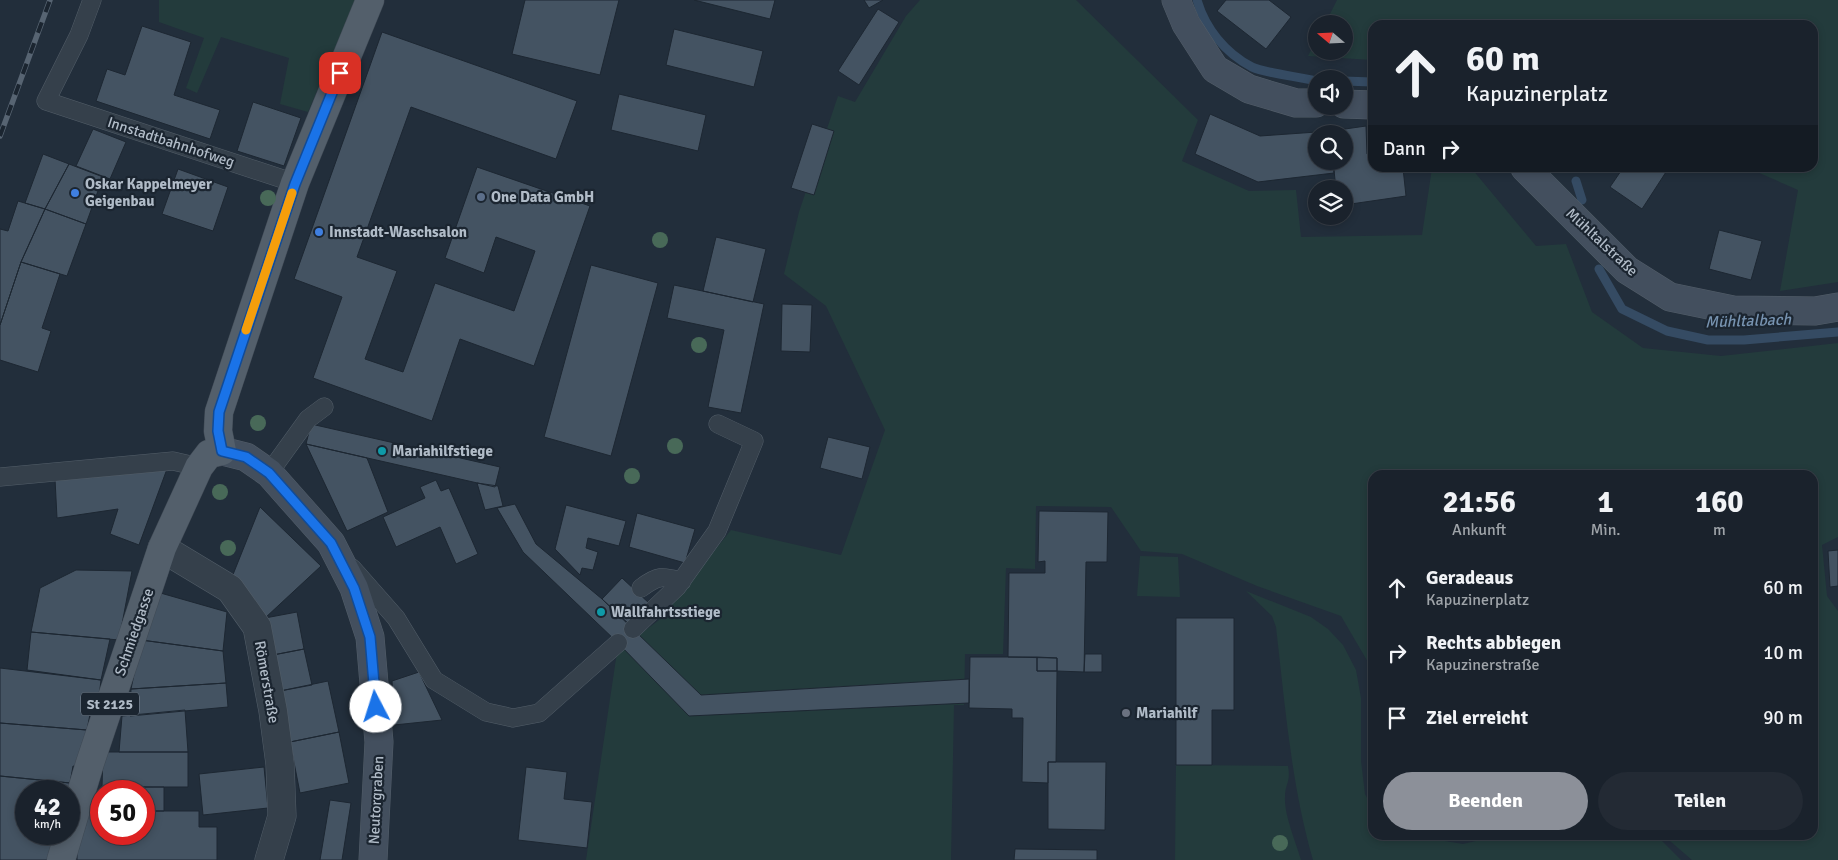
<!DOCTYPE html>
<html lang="de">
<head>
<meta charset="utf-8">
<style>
  :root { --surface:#1a222c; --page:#232a34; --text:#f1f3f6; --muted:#9fa4a9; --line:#383f48; --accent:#8c9099 }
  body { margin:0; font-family:Signika,sans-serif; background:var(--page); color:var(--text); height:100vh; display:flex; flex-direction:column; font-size:19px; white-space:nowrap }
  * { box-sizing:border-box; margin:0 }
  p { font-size:16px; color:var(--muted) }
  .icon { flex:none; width:28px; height:28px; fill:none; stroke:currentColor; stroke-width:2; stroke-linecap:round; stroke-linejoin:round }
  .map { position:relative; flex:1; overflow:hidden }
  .drawer { position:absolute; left:1368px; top:470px; width:450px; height:370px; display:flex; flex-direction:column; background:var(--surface); border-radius:15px; box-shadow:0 2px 8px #0003,0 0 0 1px var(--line) }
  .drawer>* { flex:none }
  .guide { position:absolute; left:1368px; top:20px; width:450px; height:152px; border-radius:15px; box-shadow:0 2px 8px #0003,0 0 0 1px var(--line); background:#1a222c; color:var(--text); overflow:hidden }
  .needle { width:32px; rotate:289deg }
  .fabs { position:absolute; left:1308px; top:15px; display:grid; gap:10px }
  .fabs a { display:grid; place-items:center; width:45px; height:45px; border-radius:50%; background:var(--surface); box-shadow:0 2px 8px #0003,0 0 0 1px var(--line); font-size:25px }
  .speed { position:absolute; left:15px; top:780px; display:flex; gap:10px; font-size:25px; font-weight:700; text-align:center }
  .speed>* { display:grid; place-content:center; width:65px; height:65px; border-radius:50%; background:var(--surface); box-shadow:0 2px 8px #0003,0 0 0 1px var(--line); line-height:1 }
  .speed small { font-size:12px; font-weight:400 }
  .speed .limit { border:8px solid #d22; background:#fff; color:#111 }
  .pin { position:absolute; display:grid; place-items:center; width:42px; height:42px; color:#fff; margin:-21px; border-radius:10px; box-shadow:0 2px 8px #0006 }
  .me { position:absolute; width:55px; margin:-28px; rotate:355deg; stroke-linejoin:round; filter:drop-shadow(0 0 4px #0008) }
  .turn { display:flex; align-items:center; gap:18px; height:105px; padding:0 15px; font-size:22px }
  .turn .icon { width:65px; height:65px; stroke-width:2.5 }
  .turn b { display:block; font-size:35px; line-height:42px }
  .then { display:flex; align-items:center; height:48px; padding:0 15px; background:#0003; gap:10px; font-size:19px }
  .eta { display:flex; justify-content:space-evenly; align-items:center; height:85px; text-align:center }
  .eta b { font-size:30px; font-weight:700; line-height:35px }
  .cta { display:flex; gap:10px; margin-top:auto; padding:10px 15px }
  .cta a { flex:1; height:58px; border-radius:30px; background:var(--accent); color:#fff; font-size:20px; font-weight:700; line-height:58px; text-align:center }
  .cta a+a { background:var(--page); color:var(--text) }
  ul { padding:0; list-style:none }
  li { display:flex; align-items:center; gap:15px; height:65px; padding:0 15px }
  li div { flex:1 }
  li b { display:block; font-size:19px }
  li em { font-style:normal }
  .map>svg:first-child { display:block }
</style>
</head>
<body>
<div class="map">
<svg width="1838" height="860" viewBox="0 0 1838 860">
  <rect width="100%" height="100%" fill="#222e3b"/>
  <!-- green -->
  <path fill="#233b3c" d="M159 0H356L308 112 280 104 289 58 221 37 197 93 186 88 204 38 159 22Z
    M920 0H1076L1198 120 1182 161 1249 191 1296 190 1301 237 1422 235 1432 168H1468L1472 169 1536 246 1566 244 1592 312 1643 348 1721 356 1838 343V537L1822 545 1827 596 1838 611V860H1692L1663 835H1812V475H1372V669L1341 616 1257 586 1182 554 1141 551 1111 507 1036 506 1035 569 1006 568 1003 654H965L964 705H954L951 860H586L617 652 659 620 731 530 841 555 885 430 826 306 784 274 799 212 838 96 855 102 906 16Z
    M1337 0H1838V282L1780 291 1798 190 1748 168H1812V25H1571L1566 20 1562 25H1372V60L1308 56 1316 40V51H1344V24H1325Z
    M1140 556 1178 557 1180 597 1137 596Z
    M1246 591 1311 617 1328 629 1343 645 1356 670 1361 698V761L1365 794 1372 807V835H1428L1439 840 1463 844 1501 835H1656L1681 860H1313C1291 784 1285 705 1276 627L1272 616Z
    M1176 765 1288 766C1291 783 1285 783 1285 797 1284 815 1296 842 1301 860H1175Z"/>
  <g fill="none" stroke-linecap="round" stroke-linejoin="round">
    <!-- stream -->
    <path stroke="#354b63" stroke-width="9" d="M1197 0C1205 28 1225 53 1252 67 1264 73 1301 77 1316 81
      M1344 81 1372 82
      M1576 181 1582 200
      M1599 269 1622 309 1667 331 1708 340H1744L1838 332"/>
  </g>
  <!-- building -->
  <path fill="#445362" stroke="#1d2732" d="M525 0H619L600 75 512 54Z
    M694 0H775L770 19Z
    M864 0H883L869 8Z
    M1226 0H1269L1291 17 1266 49 1217 11Z
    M878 9 899 22 859 85 838 71Z
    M142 26 191 42 174 95 220 110 210 139 96 101 107 69 125 75Z
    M674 29 763 51 754 87 666 65Z
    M382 32 577 101 556 159 411 107 357 257 397 271 365 359 403 372 435 283 514 311 535 251 496 237 484 273 445 258 477 167 590 206 534 366 460 339 432 421 313 378 342 297 294 279Z
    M619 94 706 115 698 151 611 130Z
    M253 102 301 118 284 166 237 151Z
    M1210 114 1260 136 1331 131V134H1316V161H1333L1334 173 1258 182 1195 154Z
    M812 124 834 131 814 195 791 188Z
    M1366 126 1367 154 1372 153V168H1403L1406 196 1344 205V189H1336L1333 161H1344V134H1331V131Z
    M93 129 126 142 110 179 76 166Z
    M43 154 69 164 45 209 25 203Z
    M69 164 103 177 86 224 45 209Z
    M1623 168H1659L1666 172 1642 209 1610 187Z
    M178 169 228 187 213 231 162 214Z
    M18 201 45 209 21 262 0 325V229L8 231Z
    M45 209 86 224 67 276 21 262Z
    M1719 230 1762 241 1751 280 1709 269Z
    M716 237 766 249 753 302 703 291Z
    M21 262 60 274 42 328 51 331 38 372 0 360V325Z
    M591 265 658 283 611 456 544 437Z
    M674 285 764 304 741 413 708 407 724 330 667 318Z
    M782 304 812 305 810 352 781 351Z
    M311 424 500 467 495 487 306 444Z
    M828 437 870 447 862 479 820 468Z
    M306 444 367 458 388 512 347 531Z
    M167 469 139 545 110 534 118 509 57 518 55 479Z
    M436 480 441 491 449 488 478 554 456 564 440 527 396 547 383 517 425 498 420 487Z
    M477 483 498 486 503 506 485 510Z
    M515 504 536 544 602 599 701 695 969 679V703L689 716 618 643 523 552 497 508Z
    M566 505 626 521 619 546 588 538 586 548 598 552 593 570 582 568 580 575 555 549Z
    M260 507 321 566 265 618 232 577Z
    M1039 511 1108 512 1107 562H1086L1084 672 1057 671V658L1008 657 1009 573H1045V561L1038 562Z
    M637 513 695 529 685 563 629 547Z
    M1838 550V586L1830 587 1828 551Z
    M76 570 132 571 119 640 31 632 40 588Z
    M622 578 650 604 630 625 602 599Z
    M157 592 227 612 223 651 141 640Z
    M297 612 304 649 273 655 265 618Z
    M1176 618H1234V710H1212V765H1176Z
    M31 632 110 639 101 680 27 670Z
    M141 640 223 651 226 683 131 689Z
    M304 649 312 685 280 691 273 655Z
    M1085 654H1102V672H1084Z
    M970 657H1037V671H1057L1056 762H1048V783L1022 782 1023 718H1012V709L969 708Z
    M1037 657 1057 658V671H1037Z
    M0 668 101 680 97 714H90L87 730 0 723Z
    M419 672 442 720 394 725 392 681Z
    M328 681 339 732 290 742 280 691Z
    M226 683 228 707 130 716 131 689Z
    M185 710 188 752H119L122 716Z
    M0 723 87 730 80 767 73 766 70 783 0 776Z
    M339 732 349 783 300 793 290 742Z
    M103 752H188V787H102Z
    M1048 762H1106L1105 830 1048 829Z
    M264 767 268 808 203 815 199 774Z
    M526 767 567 772 564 799 592 802 587 848 518 840Z
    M0 776 70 783 68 791H26V834H57L51 860H0Z
    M102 787H164V811H144V791H102Z
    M330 800 351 803 342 860H320Z
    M77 811H101V834H144V811H199V827H217V860H77Z
    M1015 849 1097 850V860H1014Z"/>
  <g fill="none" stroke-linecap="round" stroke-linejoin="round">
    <!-- lane casing -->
    <g stroke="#535e69" stroke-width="19">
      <path id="lane" d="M92 0 79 35 46 101 295 183
        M269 473 308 419 324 407
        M0 477 173 461 199 467
        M352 568 396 618 434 680 486 712 513 718 539 713 618 643
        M641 588C658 575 662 576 682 581
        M633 629 677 587 717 531 754 441 718 424"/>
    </g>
    <!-- street casing -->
    <g stroke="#535e69" stroke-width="29">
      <path id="street" d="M162 548 230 589 257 627 273 711 280 764 282 816 269 860"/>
    </g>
    <!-- secondary casing -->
    <g stroke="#535e69" stroke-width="29">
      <path id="secondary" d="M1176 0 1186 24 1215 69 1249 89 1296 103H1316
        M1344 104 1372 105
        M1525 168 1627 270 1670 297 1733 310 1815 311 1838 307
        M222 451 246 457 269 473 331 543 354 588 370 637 379 742 373 860"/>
    </g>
    <!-- primary casing -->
    <g stroke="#3f4954" stroke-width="29">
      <path id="primary" d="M61 860 90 763 162 548 199 467 209 454 222 451 218 431 219 412 295 183 370 0"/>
    </g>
    <!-- lane -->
    <use href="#lane" stroke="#35404b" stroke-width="18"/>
    <!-- street -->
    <use href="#street" stroke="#35404b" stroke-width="28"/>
    <!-- secondary -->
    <use href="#secondary" stroke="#434f5e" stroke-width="28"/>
    <!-- primary -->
    <use href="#primary" stroke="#535f6b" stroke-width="28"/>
    <!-- rail casing -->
    <g stroke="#576472" stroke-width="5.5">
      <path id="rail" d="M0 136 50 0"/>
    </g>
    <!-- rail -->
    <use href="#rail" stroke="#1b2530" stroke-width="4" stroke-dasharray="11" stroke-linecap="butt"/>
  </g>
  <!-- trees -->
  <g fill="#486958">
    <circle cx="268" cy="198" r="8"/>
    <circle cx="660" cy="240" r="8"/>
    <circle cx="699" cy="345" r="8"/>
    <circle cx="258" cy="423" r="8"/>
    <circle cx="675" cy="446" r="8"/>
    <circle cx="632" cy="476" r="8"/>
    <circle cx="220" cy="492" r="8"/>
    <circle cx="228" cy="548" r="8"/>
    <circle cx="1280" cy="843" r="8"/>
  </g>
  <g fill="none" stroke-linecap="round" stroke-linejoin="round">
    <!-- route casing -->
    <g stroke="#114b97" stroke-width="12">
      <path id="route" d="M340 73 295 184 219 412 218 431 222 451 246 457 269 473 331 543 354 588 370 637 376 707"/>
    </g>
    <!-- route -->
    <use href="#route" stroke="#1a73e8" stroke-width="9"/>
    <!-- slow -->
    <path stroke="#f59e0b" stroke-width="9" d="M246 330 292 193"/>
  </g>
  <!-- markers -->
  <g fill="#3f7fe0" stroke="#1b2530" stroke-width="2">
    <circle cx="75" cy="193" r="5"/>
    <circle cx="319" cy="232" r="5"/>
  </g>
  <circle fill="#5c6f8a" stroke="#1b2530" stroke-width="2" cx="481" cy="197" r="5"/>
  <g fill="#0f9aa8" stroke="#1b2530" stroke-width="2">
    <circle cx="382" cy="451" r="5"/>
    <circle cx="601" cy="612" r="5"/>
  </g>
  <circle fill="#6b7280" stroke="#1b2530" stroke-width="2" cx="1126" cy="713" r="5"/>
  <g text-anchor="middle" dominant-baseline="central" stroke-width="4.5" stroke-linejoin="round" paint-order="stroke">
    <!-- shield labels -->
    <rect fill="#1b2530" stroke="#838e9a" stroke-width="1" x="81" y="692.5" width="58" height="23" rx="4"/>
    <g font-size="14" font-weight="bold" fill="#b0bbc7">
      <text x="110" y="704">St 2125</text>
    </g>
    <!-- street labels -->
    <g font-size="15" fill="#b0bbc7" stroke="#1b2530">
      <text transform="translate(171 142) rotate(18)">Innstadtbahnhofweg</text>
      <text transform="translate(1602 242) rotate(43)">Mühltalstraße</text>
      <text transform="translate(134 632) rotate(-71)">Schmiedgasse</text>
      <text transform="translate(267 682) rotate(80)">Römerstraße</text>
      <text transform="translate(376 800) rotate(-87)">Neutorgraben</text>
    </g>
    <!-- poi labels -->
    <g font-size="15" font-weight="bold" fill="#b0bbc7" stroke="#1b2530" text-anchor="start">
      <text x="85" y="184">Oskar Kappelmeyer<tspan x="85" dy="17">Geigenbau</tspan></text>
      <text x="491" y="197">One Data GmbH</text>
      <text x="329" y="232">Innstadt-Waschsalon</text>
      <text x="392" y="451">Mariahilfstiege</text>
      <text x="611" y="612">Wallfahrtsstiege</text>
      <text x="1136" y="713">Mariahilf</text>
    </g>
    <!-- water labels -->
    <g font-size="16" font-style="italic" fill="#7793b0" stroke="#1b2530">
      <text transform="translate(1748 321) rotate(-2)">Mühltalbach</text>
    </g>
  </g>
</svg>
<div class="fabs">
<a><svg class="needle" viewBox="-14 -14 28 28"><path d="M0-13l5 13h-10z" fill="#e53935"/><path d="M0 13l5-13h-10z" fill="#9fa4a9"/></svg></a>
<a><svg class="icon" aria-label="sound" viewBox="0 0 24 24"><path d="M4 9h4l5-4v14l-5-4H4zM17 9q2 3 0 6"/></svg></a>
<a><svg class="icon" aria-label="search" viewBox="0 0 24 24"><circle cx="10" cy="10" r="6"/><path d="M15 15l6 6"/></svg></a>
<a><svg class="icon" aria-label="layers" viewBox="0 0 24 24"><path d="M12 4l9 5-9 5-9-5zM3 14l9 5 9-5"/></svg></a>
</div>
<div class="speed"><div>42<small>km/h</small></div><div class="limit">50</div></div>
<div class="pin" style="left:340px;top:73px;background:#d93025"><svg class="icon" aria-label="arrive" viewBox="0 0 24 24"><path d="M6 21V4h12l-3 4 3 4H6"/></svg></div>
<svg class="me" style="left:376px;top:707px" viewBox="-20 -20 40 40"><circle r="19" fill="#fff"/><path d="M0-13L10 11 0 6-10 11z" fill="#1a73e8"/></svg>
<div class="guide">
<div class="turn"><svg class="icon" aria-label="ahead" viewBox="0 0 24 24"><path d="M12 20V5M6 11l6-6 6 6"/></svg><div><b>60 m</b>Kapuzinerplatz</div></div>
<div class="then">Dann<svg class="icon" aria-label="right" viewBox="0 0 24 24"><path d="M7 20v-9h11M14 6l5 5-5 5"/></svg></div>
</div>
<section class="drawer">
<div class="eta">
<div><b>21:56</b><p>Ankunft</p></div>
<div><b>1</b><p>Min.</p></div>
<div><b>160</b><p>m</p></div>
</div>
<ul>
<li><svg class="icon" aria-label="ahead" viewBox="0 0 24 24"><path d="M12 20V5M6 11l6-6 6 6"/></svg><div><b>Geradeaus</b><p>Kapuzinerplatz</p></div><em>60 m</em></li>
<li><svg class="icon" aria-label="right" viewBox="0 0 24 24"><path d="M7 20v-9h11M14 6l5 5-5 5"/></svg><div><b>Rechts abbiegen</b><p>Kapuzinerstraße</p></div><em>10 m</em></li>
<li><svg class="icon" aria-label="arrive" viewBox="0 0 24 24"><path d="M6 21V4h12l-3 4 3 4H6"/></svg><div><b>Ziel erreicht</b></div><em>90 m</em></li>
</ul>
<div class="cta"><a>Beenden</a><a>Teilen</a></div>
</section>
</div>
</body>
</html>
